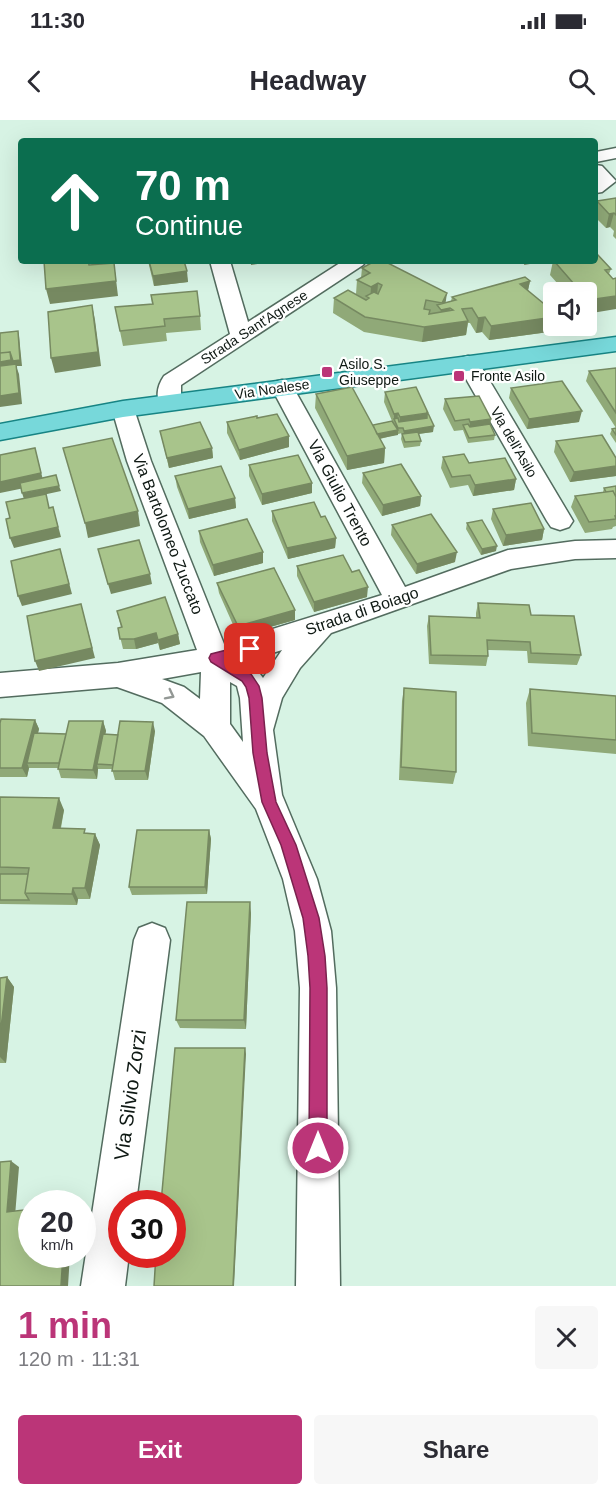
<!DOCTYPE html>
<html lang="en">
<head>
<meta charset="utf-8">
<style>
  :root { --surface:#fff; --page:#f7f7f7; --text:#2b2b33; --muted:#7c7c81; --accent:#bb3578 }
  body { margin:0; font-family:Helvetica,sans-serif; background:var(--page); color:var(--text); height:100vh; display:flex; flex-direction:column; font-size:22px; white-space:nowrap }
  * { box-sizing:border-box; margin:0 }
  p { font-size:20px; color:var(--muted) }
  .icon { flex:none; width:33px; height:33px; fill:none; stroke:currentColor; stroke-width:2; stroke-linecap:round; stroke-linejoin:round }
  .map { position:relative; height:1166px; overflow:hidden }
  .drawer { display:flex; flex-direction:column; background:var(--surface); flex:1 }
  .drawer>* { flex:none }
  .banner { position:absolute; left:18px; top:18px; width:580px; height:126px; border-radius:6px; box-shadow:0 6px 24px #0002; background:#0b6e4f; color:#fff; overflow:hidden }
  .tools { position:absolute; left:543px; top:162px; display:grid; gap:12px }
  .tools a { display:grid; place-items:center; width:54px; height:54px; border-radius:6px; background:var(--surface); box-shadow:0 6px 24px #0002; font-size:30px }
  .speed { position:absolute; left:18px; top:1070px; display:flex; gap:12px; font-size:30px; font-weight:700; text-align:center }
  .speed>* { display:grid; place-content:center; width:78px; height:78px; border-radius:50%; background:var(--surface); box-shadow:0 6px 24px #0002; line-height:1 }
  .speed small { font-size:15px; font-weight:400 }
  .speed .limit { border:9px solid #d22; background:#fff; color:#111 }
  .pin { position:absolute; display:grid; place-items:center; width:51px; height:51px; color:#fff; margin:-26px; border-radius:12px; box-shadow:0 3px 9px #0006 }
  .me { position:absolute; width:66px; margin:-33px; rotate:0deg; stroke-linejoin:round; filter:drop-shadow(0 0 4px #0008) }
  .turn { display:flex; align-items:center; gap:21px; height:126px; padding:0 18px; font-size:27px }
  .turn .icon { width:78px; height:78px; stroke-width:2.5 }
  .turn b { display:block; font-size:42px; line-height:51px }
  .round { display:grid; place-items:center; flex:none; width:63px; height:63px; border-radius:6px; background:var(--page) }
  .summary { display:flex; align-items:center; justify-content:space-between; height:102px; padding:0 18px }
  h1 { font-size:36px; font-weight:800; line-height:45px; color:var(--accent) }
  .primary-button { display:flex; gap:12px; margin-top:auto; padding:12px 18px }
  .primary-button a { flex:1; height:69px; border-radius:6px; background:var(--accent); color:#fff; font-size:24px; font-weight:800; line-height:69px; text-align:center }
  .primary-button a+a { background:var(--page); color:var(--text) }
  .status { display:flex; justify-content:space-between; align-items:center; height:42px; padding:0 30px; background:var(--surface); direction:ltr }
  .status svg { height:16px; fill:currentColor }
  header { display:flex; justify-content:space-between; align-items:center; height:78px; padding:0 18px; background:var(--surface); font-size:27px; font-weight:800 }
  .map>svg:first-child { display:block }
</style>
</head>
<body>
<div class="status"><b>11:30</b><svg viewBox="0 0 49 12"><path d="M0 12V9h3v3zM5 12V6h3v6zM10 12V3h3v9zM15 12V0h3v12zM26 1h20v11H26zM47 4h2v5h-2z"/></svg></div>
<header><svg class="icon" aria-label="back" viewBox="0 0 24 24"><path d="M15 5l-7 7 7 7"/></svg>Headway<svg class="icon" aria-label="search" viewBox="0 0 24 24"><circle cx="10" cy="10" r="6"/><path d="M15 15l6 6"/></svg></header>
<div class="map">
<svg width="616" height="1166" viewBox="0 0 616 1166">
  <rect width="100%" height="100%" fill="#d7f3e4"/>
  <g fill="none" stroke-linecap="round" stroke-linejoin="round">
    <!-- minor casing -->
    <g stroke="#536c5f" stroke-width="3">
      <path id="minor" d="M616 28V38L596 42V32Z
        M596 45 602 46 616 61 602 72 596 73Z
        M210 141H230L248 202 343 141H366L363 145 181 265V283L178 288 170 290 162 288C155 278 157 266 164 256L230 214Z
        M468 236 476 238 479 243 573 401 569 407 560 410 551 407 547 401 457 243 460 238Z
        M282 260 290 262 293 267 405 467 508 430 575 421 616 420V438L575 439 511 449 331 513 300 548 282 578 273 610 282 675 317 759 331 811 336 868 340 1166H296L300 868 295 811 283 759 256 689 204 616 162 583 117 567 0 577V553L118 543 197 530 127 341 112 289 115 284 123 282 131 284 134 289 151 341 224 524 382 475 271 267 274 262ZM282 530 263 558 257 550 244 542ZM201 552 200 579 184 567 162 559ZM230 562 237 566 240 578 243 622 230 604Z
        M152 803 165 808 170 820 136 1083H122V1134H129L125 1166H81L134 820 139 808Z"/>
    </g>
    <!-- primary casing -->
    <g stroke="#178484" stroke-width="3">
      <path id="primary" d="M616 217V231L123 297 0 320V304L123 281Z"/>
    </g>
    <!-- minor -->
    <use href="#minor" fill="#fff" fill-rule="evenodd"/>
    <!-- primary -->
    <use href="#primary" fill="#77d8da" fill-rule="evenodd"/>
  </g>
  <!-- wall -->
  <path fill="#90a978" d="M616 78V119L613 116 614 111 610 107 606 108 596 98V85L597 81Z
    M148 141H184L188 162 154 166Z
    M553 141 611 149 609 154 613 159 586 194V172H565L550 155Z
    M362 148 445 183 451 181 452 177 530 161 528 170 556 211 489 220 482 212 476 213 470 203H468L466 215 422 222 364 212 333 193 334 178 366 180 356 174 357 160 361 158Z
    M151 175 200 196 201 210 166 213 167 221 123 226 115 187 152 184Z
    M616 248V323L610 314 612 309 616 308 586 261 589 251Z
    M511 268 579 302 527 309 509 278Z
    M385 272 433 312 418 314 421 321 420 326 404 328 401 319 402 313 380 319 385 328 384 343 347 350 315 288 316 274 373 305 392 301 384 282Z
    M445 279 491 299 490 304 495 315 494 320 468 323 463 310 454 311 443 289Z
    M257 298 289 316V327L240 340 227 313V302Z
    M160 311 212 328 213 338 169 348Z
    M556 321 616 338V356L570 362 554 332Z
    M443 337 469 343 516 359 514 370 473 376 468 365 450 368 441 348Z
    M249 345 312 363V373L262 385 249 356Z
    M363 353 421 376 420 386 382 396 362 363Z
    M175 356 235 378 236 388 189 399 177 367Z
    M616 366V406L613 407 612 409 585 413 571 387 575 376 603 372 604 368Z
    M493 389 544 409 542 420 503 426 491 399Z
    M272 391 321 397 336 418 335 428 288 439 272 401Z
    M467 403 496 431 481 435 466 409Z
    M392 405 455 442 416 454 391 415Z
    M199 411 263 432V443L214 456 200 422Z
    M297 446 352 452 367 477 314 492 297 456Z
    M217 463 295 500 238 516 219 473Z
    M478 483 531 495 581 535 577 545 528 543 527 531 488 530V536L486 546 429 544 427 506 429 496 476 498V493Z
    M117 491 178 514 180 524 160 530 158 523 136 529H123L118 508 121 507Z
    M404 568 456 652 453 664 399 660 402 581Z
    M530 569 616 576V634L528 626 526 583Z
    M35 600 39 609 38 613 66 614 103 601 106 611 105 614 118 615 155 611 148 660H115L112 649H98L97 659 61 658 58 648H29L27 657H0V603Z
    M0 677 64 690 61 708 86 713 95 714 100 725 90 779H78L77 785 0 784Z
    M209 710 211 719 207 774 132 775 129 767Z
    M251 793 246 909 180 908 176 900Z
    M7 857 14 867 6 943H0V858Z"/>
  <!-- shaded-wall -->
  <path fill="#768961" d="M614 93 610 107 606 108 609 94Z
    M251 141H279L251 145Z
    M525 141H548L524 145Z
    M114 143 118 176 50 184 46 169Z
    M187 151 188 162 154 166 153 156Z
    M530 161 527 175 520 164Z
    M378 163 377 178 370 182 371 167Z
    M447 173 445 187 450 188 448 203 439 204 442 183Z
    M616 176V189L586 194V185L588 180Z
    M92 185 95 200 101 246 55 253 51 238Z
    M430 190 428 205 468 201 466 215 422 222 424 207Z
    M485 197 482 212 476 213 478 198Z
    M554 197V206H557L556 211 489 220 491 206Z
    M18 211 19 216 22 246H16L19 254 22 284 0 287V242L10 232Z
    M582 291 579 302 527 309 529 299Z
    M398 293 397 303 394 299V294Z
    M428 293 426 303 399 307 400 297Z
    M491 299 489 309 469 312 470 302Z
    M434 306 433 312 403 316 404 311Z
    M398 310V315L372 320V315Z
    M289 316V327L240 340 239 330Z
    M35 328 44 364 0 373V362Z
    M212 328 213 338 169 348 167 338Z
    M385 328 384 343 347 350V336Z
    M616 346V356L570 362 574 352Z
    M516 359 514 370 473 376 475 365Z
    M312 363V373L262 385V374Z
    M59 366 61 371 24 379 22 373Z
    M421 376 420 386 382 396 383 385Z
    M235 378 236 388 189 399 188 389Z
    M53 387 61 417 14 428 10 418Z
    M138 391 140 406 88 418 85 403Z
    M544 409 542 420 503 426 506 415Z
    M336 418 335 428 288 439 287 428Z
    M497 426 496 431 481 435 482 429Z
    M60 429 72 474 22 486 18 476Z
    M263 432V443L214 456 213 445Z
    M457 432 455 442 416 454 417 444Z
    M150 454 152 464 111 474 108 464Z
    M368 467 367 477 314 492V482Z
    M81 484 95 538 39 551 35 541Z
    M295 490V500L238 516V506Z
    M156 513 158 523 136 529 134 519Z
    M178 514 180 524 160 530 158 520Z
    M35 600 39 609 30 643H27L29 648 27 657 22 648Z
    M103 601 106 611 99 644H97L98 649 97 659 93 650Z
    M153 602 155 611 148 660 145 651Z
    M59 678 64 690 58 720 53 708Z
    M209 710 211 719 207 774 205 767Z
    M95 714 100 725 90 779 85 768Z
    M73 768 78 779 77 785 72 774Z
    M250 782 251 793 246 909 244 900Z
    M7 857 14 867 6 943 0 937V916Z
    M245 928 246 934 234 1166H233Z
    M11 1041 19 1047 15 1096 7 1092Z
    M63 1134H70L68 1166H61Z"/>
  <!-- building -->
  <path fill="#a8c48b" stroke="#768961" stroke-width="1.5" d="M616 78V95L614 93 609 94 597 81Z
    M596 134H597L611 149 605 150 613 159 616 158V176L588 180 586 179V172H581L554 141H596Z
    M44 141H88L89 145 114 143 116 161 46 169Z
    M149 141H184L187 151 153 156Z
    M375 141H384L447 173 442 183 426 180 424 189 430 190 429 194 453 190 450 188 441 190 437 185 456 180 452 177 525 157 530 161 520 164 554 192V197L491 206 485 197 478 198 472 188 462 189 468 201 424 207 365 197 334 178 348 170 366 180 369 178 366 176 374 172 378 174 382 165 378 163 371 167 357 160 370 153 362 148Z
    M197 171 200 196 164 199 165 206 120 211 115 187 153 184 151 175Z
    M92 185 98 232 51 238 48 192Z
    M18 211 20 240 13 241 10 232 0 233V213Z
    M10 232 11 240 0 242V233Z
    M16 244 19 273 0 276V246Z
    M616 248V293L589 251Z
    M562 261 582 291 529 299 511 268Z
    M352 267 385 328 347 336 316 274Z
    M416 267 428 293 400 297 398 293 394 294 385 272Z
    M479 276 491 299 470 302 469 299 455 301 445 279Z
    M427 291 434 306 404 311 403 308H398L394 299 398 298 399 302 427 298Z
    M277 294 289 316 239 330 227 302 257 296V298Z
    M392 301 398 310 377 314 373 305Z
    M200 302 212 328 167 338 160 311Z
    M468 304 470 307 490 304 495 315 469 318 463 305Z
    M616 308V315L612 309Z
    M418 312 421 321 405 322 402 314Z
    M602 315 616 338V346L574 352 556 321Z
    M112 318 138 391 85 403 63 328Z
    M35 328 41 353 0 362V335Z
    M464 334 469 343 505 338 516 359 475 365 470 355 452 357 443 337Z
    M298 335 312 363 262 374 249 345Z
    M401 344 421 376 383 385 363 353Z
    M221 346 235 378 188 389 175 356Z
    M56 355 59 366 22 373 20 363Z
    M616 366V377L613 371 606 372 604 368Z
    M613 371 616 377V396H615L616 399 589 402 575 376Z
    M46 374 49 388 53 387 58 407 10 418 6 399 10 398 6 382Z
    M314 382 321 397 325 396 336 418 287 428 272 391Z
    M531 383 544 409 506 415 493 389Z
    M431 394 457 432 417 444 392 405Z
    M247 399 263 432 213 445 199 411Z
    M482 400 497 426 482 429 467 403Z
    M139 420 150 454 108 464 98 429Z
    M60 429 69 464 18 476 11 441Z
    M343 435 352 452 359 450 368 467 314 482 297 446Z
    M274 448 295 490 238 506 217 463Z
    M165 477 178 514 158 520 156 513 134 519H120L118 508 122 507 117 491Z
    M478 483 529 485 531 495 574 496 581 535 531 533 530 522 487 520 488 536 431 535 429 496 480 498Z
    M81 484 92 528 35 541 27 496Z
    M404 568 456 572V652L401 647Z
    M530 569 616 576V620L532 613Z
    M1 599 35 600 22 648H0V603Z
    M69 601H103L93 650 58 649Z
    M120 601 153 602 145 651H112Z
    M34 613 66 614 59 643H27Z
    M103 614 118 615 113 645 97 644Z
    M0 677 59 678 53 708 85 709 84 713 95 714 85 768H73L72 774 25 773 29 748 0 747Z
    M137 710H209L205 767H129Z
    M0 754H28L25 773 29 780H0Z
    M187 782H250L244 900H176Z
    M7 857 0 916V858Z
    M175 928H245L233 1166H154L156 1134H172V1083H161Z
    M11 1041 7 1092 32 1089V1134H63L61 1166H0V1042Z"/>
  <!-- one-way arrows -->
  <defs><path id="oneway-chevron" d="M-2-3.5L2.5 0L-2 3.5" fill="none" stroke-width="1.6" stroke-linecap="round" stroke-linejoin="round" transform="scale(1.5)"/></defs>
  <use stroke="#939895" href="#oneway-chevron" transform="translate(170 575) rotate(27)"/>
  <!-- route -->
  <path fill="#bb3578" stroke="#7a224e" stroke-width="1.5" d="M250 524 255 525 257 529 255 532 228 540 251 554 259 566 262 578 267 633 276 682 296 725 319 798 325 836 327 868V1028L325 1035 318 1038 311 1035 309 1028 310 868 308 836 303 798 281 725 262 682 253 633 249 578 246 567 242 561 211 542 209 538 211 534Z"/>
  <!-- markers -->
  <g fill="#bb3578" stroke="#fff" stroke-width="2">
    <rect x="321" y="246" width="12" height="12" rx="3"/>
    <rect x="453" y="250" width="12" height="12" rx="3"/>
  </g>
  <g text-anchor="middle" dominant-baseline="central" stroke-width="4.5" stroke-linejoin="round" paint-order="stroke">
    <!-- far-street labels -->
    <g font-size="14" fill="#0f1914" stroke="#fff">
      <text transform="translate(254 207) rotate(-33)">Strada Sant'Agnese</text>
      <text transform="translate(272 269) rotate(-8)">Via Noalese</text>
      <text transform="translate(514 322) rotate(60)">Via dell'Asilo</text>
    </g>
    <!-- far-poi labels -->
    <g font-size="14" fill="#0f1914" stroke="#fff" text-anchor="start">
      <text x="339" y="244">Asilo S.<tspan x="339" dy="16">Giuseppe</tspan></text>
      <text x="471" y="256">Fronte Asilo</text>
    </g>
    <!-- street labels -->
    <g font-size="16" fill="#0f1914" stroke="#fff">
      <text transform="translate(340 373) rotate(62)">Via Giulio Trento</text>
      <text transform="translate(168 414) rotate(69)">Via Bartolomeo Zuccato</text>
      <text transform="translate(362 491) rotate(-19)">Strada di Boiago</text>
    </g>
    <!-- near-street labels -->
    <g font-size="20" fill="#0f1914" stroke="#fff">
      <text transform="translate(130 975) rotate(-82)">Via Silvio Zorzi</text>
    </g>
  </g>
</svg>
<div class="tools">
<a><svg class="icon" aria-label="sound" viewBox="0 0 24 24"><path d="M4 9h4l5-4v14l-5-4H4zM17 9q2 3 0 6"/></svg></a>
</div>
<div class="speed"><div>20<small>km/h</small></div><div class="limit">30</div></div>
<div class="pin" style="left:250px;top:529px;background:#d93025"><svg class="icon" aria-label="arrive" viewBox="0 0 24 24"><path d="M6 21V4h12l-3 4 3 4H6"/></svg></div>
<svg class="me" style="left:318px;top:1028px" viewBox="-20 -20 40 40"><circle r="17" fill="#bb3578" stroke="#fff" stroke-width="3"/><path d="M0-11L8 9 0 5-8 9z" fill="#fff"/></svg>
<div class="banner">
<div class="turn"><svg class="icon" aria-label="ahead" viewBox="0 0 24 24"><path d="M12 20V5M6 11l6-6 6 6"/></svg><div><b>70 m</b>Continue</div></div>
</div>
</div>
<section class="drawer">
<div class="summary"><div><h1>1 min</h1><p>120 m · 11:31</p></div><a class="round"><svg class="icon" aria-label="close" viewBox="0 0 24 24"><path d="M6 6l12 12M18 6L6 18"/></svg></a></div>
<div class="primary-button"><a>Exit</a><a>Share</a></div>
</section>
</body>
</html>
